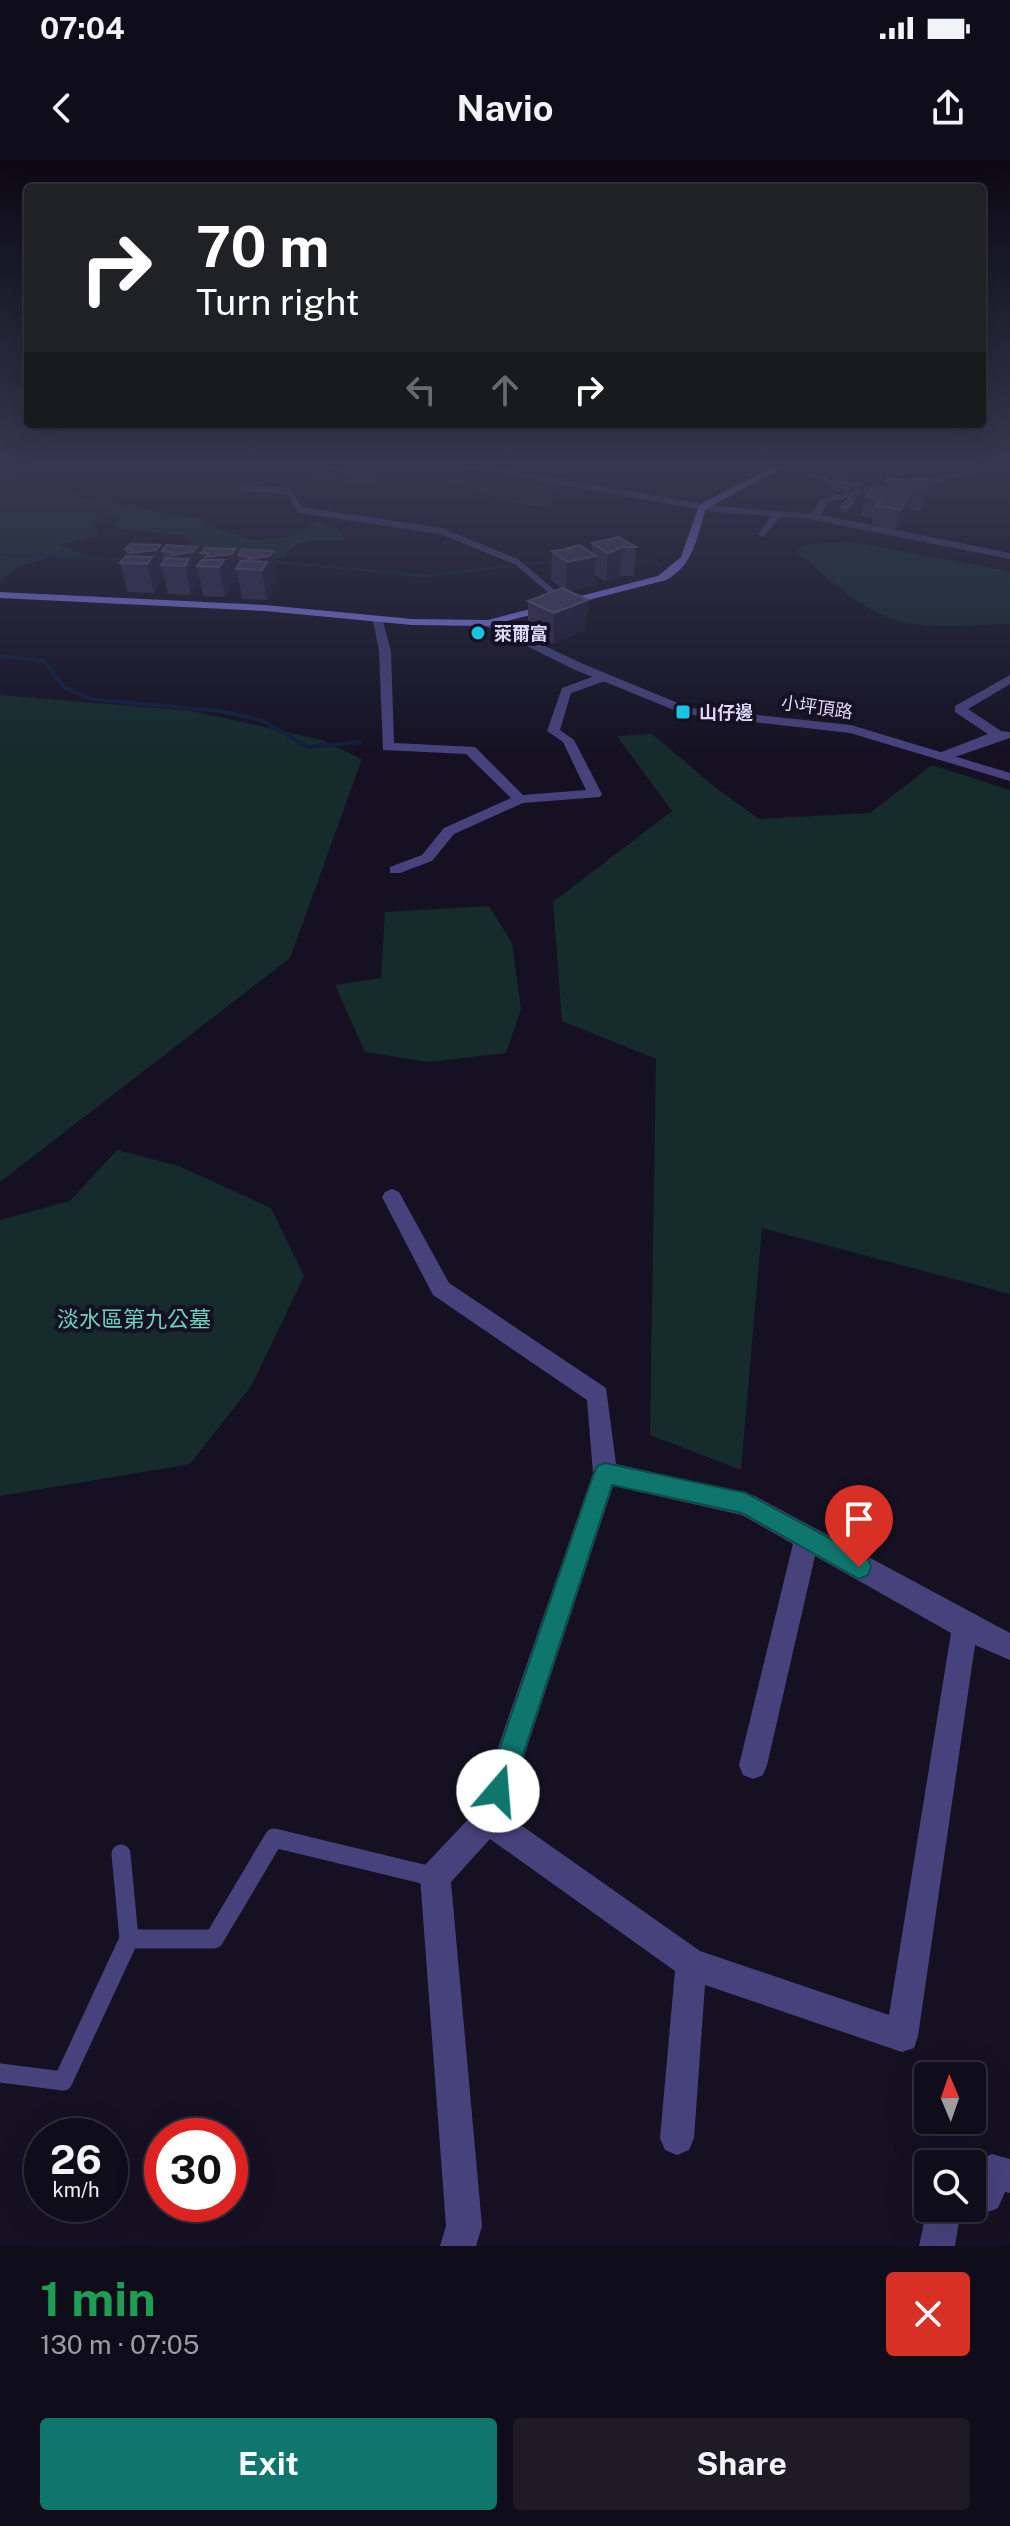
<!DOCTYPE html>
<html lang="en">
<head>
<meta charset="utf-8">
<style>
  :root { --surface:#100d1a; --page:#1e1b27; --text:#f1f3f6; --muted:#9c9ca2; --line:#302d39; --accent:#0f766e }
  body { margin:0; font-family:"Public Sans","Noto Sans TC",sans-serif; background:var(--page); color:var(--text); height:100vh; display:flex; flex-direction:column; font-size:30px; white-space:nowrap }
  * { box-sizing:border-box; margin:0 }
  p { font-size:26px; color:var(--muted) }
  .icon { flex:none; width:44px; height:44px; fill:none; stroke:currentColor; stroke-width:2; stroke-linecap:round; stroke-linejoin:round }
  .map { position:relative; height:2086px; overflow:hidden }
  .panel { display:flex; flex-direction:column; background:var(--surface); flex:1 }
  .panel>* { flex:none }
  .top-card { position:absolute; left:24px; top:24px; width:962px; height:244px; border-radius:8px; box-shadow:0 8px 32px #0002,0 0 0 2px var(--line); background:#202124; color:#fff; overflow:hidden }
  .needle { width:52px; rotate:358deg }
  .fabs { position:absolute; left:914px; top:1902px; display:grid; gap:16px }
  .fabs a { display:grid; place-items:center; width:72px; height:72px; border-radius:8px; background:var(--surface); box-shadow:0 8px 32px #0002,0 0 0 2px var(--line); font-size:40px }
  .speed { position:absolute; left:24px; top:1958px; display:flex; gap:16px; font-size:40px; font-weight:700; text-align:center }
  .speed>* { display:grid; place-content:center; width:104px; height:104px; border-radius:50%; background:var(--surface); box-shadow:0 8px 32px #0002,0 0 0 2px var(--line); line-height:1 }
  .speed small { font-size:20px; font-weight:400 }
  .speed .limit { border:12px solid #d22; background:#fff; color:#111 }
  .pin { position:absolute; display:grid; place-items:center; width:68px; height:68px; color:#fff; margin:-82px -34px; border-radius:50% 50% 50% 0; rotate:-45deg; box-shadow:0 0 8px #0007 }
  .pin .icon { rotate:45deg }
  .me { position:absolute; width:88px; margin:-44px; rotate:18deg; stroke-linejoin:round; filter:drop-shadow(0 0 6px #0008) }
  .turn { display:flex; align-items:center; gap:28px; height:168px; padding:0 40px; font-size:36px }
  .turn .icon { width:104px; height:104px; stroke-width:2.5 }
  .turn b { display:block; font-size:56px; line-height:68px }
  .lanes { display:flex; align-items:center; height:76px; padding:0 40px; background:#0003; justify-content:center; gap:40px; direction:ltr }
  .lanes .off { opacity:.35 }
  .round { display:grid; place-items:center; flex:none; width:84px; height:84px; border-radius:8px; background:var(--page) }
  .summary { display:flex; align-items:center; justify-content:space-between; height:136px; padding:0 40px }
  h1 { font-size:48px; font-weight:700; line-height:60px; color:#1e9e55 }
  .cta { display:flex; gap:16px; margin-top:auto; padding:16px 40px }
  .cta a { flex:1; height:92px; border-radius:8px; background:var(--accent); color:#fff; font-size:32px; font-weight:700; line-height:92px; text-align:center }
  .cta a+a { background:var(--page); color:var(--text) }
  .status { display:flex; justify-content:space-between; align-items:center; height:56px; padding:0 40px; background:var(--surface); direction:ltr }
  .status svg { height:22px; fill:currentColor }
  header { display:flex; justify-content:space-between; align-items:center; height:104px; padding:0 40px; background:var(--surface); font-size:36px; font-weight:700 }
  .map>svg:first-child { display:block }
</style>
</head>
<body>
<div class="status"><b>07:04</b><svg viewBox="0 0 49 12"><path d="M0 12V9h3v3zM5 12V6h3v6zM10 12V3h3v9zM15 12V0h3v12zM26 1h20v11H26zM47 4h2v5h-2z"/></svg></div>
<header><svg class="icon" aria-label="back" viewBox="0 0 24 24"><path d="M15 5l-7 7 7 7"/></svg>Navio<svg class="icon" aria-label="share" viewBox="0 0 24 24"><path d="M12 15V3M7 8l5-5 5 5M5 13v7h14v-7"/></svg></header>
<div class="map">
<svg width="1010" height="2086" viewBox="0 0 1010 2086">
  <rect width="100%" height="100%" fill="#151123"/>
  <!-- green -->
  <path fill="#152b2c" d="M0 305H195L160 306 138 314C133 311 127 308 120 306 104 303 25 314 12 322L82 333 79 336 87 339 203 360 209 365 253 380 289 377 318 361 342 373 345 381C324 381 295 376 285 397L269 398 263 404 180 410 157 399 188 386 193 380 185 376 117 368 114 365 119 359 112 355 94 362 99 375 60 384 94 399C79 400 59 396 47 398 32 401 8 410 0 423Z
    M225 305H296L297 311 300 313 348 319 363 318 379 309 365 305C419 305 472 309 525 318 542 320 564 322 579 330L560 327 547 337 553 345 551 348 507 342 467 327 433 323 400 312 390 315 384 323C341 336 301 309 259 308 243 307 231 317 215 313L226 309Z
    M850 382 1010 411V464C973 464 927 471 892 459 860 449 821 412 795 391L810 384Z
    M0 535 192 551 322 580 362 599 290 798 0 1022Z
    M652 574 715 627 759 659 870 653 932 605 1010 630V1134L762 1068 741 1310 650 1275 656 899 562 861 553 742 672 651 617 576Z
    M489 746 512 783 521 849 506 893 428 902 365 892 335 825 381 818 385 752Z
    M117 990 179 1006 271 1048 304 1116 252 1225 190 1304 0 1336V1060L70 1041Z"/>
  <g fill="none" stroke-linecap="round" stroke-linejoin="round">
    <!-- stream-far1 -->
    <path stroke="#101e3d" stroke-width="3" d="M202 305H211
      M0 324 6 320 84 305
      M0 394 122 400 127 403
      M628 400 650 401 661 406
      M267 401 424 416 511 406
      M530 404 561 400"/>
    <!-- stream -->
    <path stroke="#101e3d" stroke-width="4" d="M0 496 44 501 64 527 90 539 220 551 261 560 308 587 360 582"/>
    <!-- service-far1 -->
    <path stroke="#47427c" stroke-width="6" d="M322 305 348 313
      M244 328 289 331 300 350 441 371 517 402 564 442
      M815 357 1010 396"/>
    <!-- service -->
    <path stroke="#47427c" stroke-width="19" d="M121 1694 129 1779H214L274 1678 435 1717
      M0 1913 63 1921 129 1779"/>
    <!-- minor -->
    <path fill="#47427c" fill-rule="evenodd" d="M421 305 490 306 714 346 812 354 820 339 853 331 779 305H790L861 329 899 319 932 318 963 309 1010 305V310L964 315 932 324 899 325 827 343 818 359 781 357 763 377 758 374 771 356 714 352 490 312Z
      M372 456 382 458 391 491 394 583 475 587 523 635 586 630 563 582 547 571 562 528 600 514H608V520L571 533 560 570 574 580 602 634 600 637 523 643 454 674 432 701 400 713H390V707L422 695 444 668 511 638 466 594 383 590 379 491Z
      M1010 515V524L968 549 1001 571 1010 572V578L949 599H939V593L988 574 955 552V546Z
      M392 1029 399 1032 449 1123 606 1228 616 1304 755 1336 1010 1473V1500L975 1485 918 1876 914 1888 902 1892 705 1825 694 1978 689 1990 677 1995 665 1990 660 1978 675 1811 490 1679 451 1722 482 2066 476 2086H440L446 2066 420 1717 424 1706 476 1651 593 1313 587 1240 433 1135 382 1037 385 1032ZM613 1326 742 1355 793 1384 739 1605 743 1615 753 1619 763 1615 767 1605 815 1396 951 1473 889 1855 700 1791 505 1654Z
      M992 1994 1010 1999V2033L1005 2032 998 2048C985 2054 975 2055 961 2049L955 2086H919L928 2044V2048H972V2018L980 1999Z"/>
    <!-- tertiary -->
    <path fill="#47427c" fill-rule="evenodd" d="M484 461H492L581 503 690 548 851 565 1010 613V621L850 573 684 554 573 509 484 465Z"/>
    <!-- secondary -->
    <path fill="#847aef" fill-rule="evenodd" d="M777 305H787L706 349C696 378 695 404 666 420L488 466 412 465 265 451 0 438V432L265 445 412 459 488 460 658 416 681 397 699 345Z"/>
  </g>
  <!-- wall -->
  <path fill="#352c4f" d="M885 321 928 327 923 347 921 351 909 349 895 370 871 366 873 358 861 356 865 337 883 328Z
    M829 323 857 325 856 330 846 334 828 328Z
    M854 339 853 344 846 353 840 352 841 347Z
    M592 383 636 387 634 416H620L606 422 595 415 594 425 568 431 588 440 586 470 553 484 528 472V441L562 428 551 420 552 391 568 389V388L591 393Z
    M160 385 164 401 162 391 197 387 200 402 202 400 201 393 205 388 238 406 240 404 238 395 273 391 277 420 274 425 271 426 272 432 267 440 242 439 239 421 237 423 228 424 230 430 225 437 203 436 200 419 199 421 194 422 196 428 191 435 168 434 164 417 163 419 158 420 159 426 154 433 128 432 120 403 127 396 125 389Z"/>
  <!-- shaded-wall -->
  <path fill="#201936" d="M857 325 856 330 846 334 847 329Z
    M928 327 923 347 921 351 926 331Z
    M914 329 909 349 895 370 900 350Z
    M160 385 164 405H161L164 417 163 419 158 420 159 426 154 433 147 404 132 403 130 393Z
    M197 387 201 406H197L200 419 199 421 194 422 196 428 191 435 185 406 175 405 172 395Z
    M622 387 620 416 606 422 608 393Z
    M235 389 239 409H236L239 421 237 423 228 424 230 430 225 437 219 407H208L206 397Z
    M273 391 277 420 274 425 271 426 272 432 267 440 262 410H251L249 399Z
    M596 396 594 425 566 431 567 402Z
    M588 440 586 470 553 484 554 453Z"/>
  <!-- building -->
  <path fill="#473e61" stroke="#5f5679" stroke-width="2" d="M888 318 928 327 926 331 914 329 900 350 876 346 881 339 865 337 873 327 888 329 893 323 885 321Z
    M839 320 857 325 847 329 829 323Z
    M848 338 854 339 848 348 841 347Z
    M619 377 636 387H622L608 393 592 383Z
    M130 384 160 385 156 390 130 393 133 389H125Z
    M166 385 197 387 193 392 172 395 174 393 162 391Z
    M580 385 596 396 567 402 552 391 570 389 568 388Z
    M205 388 235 389 232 394 206 397 209 393H201Z
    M242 389 273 391 269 396 249 399 250 397 238 395Z
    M126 396 152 397 147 404 120 403Z
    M166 398 189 399 185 406 161 405Z
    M202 400H224L219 407 197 406Z
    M241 401 267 402 262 410 236 409Z
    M562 428 588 440 554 453 528 441Z"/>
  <!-- sky -->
  <linearGradient id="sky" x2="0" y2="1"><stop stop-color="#0c0913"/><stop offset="0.51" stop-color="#353850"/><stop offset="1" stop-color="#353850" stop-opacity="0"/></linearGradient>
  <rect width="1010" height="597" fill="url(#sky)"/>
  <!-- route -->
  <path fill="#0f766e" stroke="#0a4d48" stroke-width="2" d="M605 1303 746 1333 868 1399 871 1407 868 1415 859 1419 742 1353 612 1325 511 1631 508 1640 498 1644 489 1640 485 1631 594 1313 597 1306Z"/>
  <!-- markers -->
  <g fill="#1bc3e3" stroke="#151123" stroke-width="3">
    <circle cx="478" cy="473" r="8"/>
    <rect x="675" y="544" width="16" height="16" rx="4"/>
  </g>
  <g text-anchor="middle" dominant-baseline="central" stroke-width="8" stroke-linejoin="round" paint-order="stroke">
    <!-- far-poi labels -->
    <g font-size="18" font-weight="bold" fill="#ded8fa" stroke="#151123" text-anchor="start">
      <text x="494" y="473">萊爾富</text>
      <text x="699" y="552">山仔邊</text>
    </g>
    <!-- far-street labels -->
    <g font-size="18" fill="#ded8fa" stroke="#151123">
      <text transform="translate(817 547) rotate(8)">小坪頂路</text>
    </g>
    <!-- park labels -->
    <g font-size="22" fill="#6cd2bf" stroke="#151123">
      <text x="134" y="1159">淡水區第九公墓</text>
    </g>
  </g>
</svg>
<div class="fabs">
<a><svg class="needle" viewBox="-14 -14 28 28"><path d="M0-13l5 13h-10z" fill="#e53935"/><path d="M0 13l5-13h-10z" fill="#9c9ca2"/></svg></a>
<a><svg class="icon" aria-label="search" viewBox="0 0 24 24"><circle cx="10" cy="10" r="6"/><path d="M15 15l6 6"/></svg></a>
</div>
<div class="speed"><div>26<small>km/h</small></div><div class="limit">30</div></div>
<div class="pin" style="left:859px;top:1407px;background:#d93025"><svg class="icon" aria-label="arrive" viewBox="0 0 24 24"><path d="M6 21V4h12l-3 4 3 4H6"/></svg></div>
<svg class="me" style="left:498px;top:1631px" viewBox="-20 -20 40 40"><circle r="19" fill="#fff"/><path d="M0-13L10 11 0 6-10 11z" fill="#0f766e"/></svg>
<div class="top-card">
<div class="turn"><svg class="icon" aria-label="right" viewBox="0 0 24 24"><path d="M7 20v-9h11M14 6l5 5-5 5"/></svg><div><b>70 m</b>Turn right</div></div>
<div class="lanes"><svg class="icon off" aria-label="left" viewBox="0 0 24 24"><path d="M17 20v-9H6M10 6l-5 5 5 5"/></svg><svg class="icon off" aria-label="ahead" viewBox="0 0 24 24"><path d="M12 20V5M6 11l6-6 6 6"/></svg><svg class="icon" aria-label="right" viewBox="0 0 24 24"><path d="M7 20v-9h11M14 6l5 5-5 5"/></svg></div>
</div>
</div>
<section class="panel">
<div class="summary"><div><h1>1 min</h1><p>130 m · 07:05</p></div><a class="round" style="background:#d93025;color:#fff"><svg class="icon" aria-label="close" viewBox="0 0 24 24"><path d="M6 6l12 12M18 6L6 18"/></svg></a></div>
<div class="cta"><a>Exit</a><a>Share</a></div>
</section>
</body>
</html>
